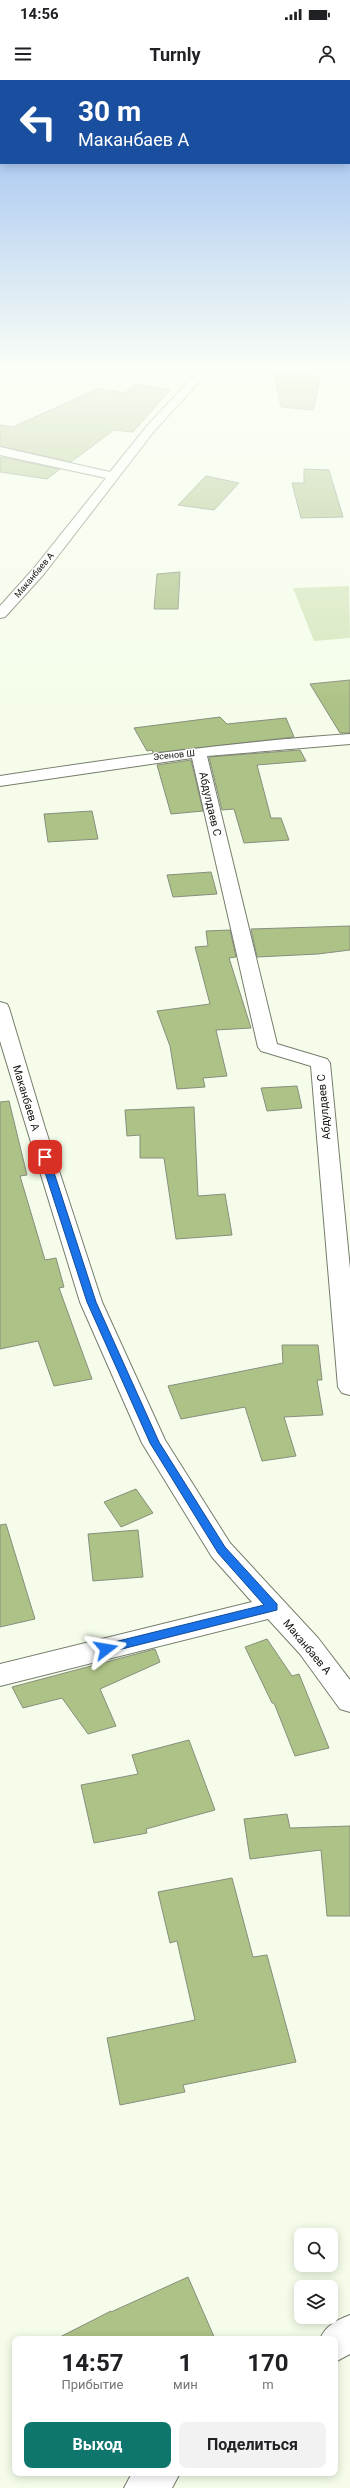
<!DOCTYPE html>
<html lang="ru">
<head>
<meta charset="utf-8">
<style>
  :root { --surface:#fff; --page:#f2f2f2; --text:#202124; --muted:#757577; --accent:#0f766e }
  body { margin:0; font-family:Roboto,sans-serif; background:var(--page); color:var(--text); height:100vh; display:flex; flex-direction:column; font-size:15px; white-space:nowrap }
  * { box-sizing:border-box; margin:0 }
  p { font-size:13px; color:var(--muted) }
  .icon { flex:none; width:22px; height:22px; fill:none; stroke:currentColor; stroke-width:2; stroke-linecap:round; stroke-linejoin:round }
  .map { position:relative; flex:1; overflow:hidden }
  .sheet { position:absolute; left:12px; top:2256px; width:326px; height:140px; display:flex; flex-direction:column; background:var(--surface); border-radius:8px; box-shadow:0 2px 10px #0003 }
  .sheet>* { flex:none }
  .guide { position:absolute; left:0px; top:0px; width:350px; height:84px; box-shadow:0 2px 10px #0003; background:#1a4fa0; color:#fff; overflow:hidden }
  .buttons { position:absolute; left:294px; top:2148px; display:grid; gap:8px }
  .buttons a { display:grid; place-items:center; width:44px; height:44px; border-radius:8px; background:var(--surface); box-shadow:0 2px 10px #0003; font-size:20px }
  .pin { position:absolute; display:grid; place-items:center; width:34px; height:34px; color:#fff; margin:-17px; border-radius:8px; box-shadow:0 2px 6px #0006 }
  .me { position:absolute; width:44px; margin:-22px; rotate:76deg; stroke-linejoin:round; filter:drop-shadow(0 0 3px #0008) }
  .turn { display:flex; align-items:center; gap:14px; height:84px; padding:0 12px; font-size:18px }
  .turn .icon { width:52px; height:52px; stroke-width:2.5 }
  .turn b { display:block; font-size:28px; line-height:34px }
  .eta { display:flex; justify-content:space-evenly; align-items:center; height:68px; text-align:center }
  .eta b { font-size:24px; font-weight:700; line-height:28px }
  .action { display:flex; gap:8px; margin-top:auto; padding:8px 12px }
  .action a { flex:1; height:46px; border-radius:8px; background:var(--accent); color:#fff; font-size:16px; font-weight:700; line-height:46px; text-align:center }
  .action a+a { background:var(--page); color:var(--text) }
  .status { display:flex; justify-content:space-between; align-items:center; height:28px; padding:0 20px; background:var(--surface); direction:ltr }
  .status svg { height:11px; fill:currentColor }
  header { display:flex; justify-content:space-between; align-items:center; height:52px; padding:0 12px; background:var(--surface); font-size:18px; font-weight:700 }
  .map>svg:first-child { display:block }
</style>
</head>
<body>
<div class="status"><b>14:56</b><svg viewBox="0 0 49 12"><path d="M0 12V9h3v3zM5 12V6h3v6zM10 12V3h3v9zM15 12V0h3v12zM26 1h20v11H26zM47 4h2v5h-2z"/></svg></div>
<header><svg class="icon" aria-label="menu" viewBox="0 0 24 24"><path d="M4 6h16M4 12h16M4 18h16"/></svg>Turnly<svg class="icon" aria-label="person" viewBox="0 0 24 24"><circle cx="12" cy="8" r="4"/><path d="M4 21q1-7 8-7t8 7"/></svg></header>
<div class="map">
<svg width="350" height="2408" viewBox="0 0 350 2408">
  <rect width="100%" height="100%" fill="#f5fdea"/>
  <!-- green -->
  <path fill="#d6e6bd" d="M349 506 350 558 314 561 293 508Z"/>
  <!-- building -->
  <path fill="#adc286" stroke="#888e7d" d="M274 294 321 296 313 330 281 327Z
    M136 304 170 310 133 352 114 350 71 382 0 366V345L13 347 99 308 124 313Z
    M0 377 60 389 47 399 0 392Z
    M304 389 329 390 343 437 301 438 292 403H304Z
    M206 396 239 403 214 430 178 425Z
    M180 492 178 529H154L157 494Z
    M350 600V653H340L310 604Z
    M220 637 227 644 286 638 294 657 153 673 152 670 147 671 134 648Z
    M300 670 306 681 257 685 271 738H281L289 760 244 763 234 729 222 730 209 677Z
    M191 680 203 731 171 734 157 685Z
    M92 731 98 759 48 762 44 734Z
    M211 792 217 814 173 817 167 795Z
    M350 846V870L318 874 257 877 251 849Z
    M230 850 236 877 229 878 251 948 216 950 227 996 203 998 205 1007 177 1009 170 966 157 931 210 924 195 867 208 866 206 851Z
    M297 1006 302 1028 267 1031 261 1008Z
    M9 1021 27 1095 20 1096 45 1180 56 1178 64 1207 59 1208 92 1299 54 1306 38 1261 0 1269V1022Z
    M194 1027 198 1116 225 1114 232 1155 176 1159 164 1078H140V1055L127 1056 125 1030Z
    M282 1265H318L322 1300H317L323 1335 284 1337 296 1376 262 1381 245 1327 181 1339 168 1306 283 1283Z
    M136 1409 153 1433 121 1447 104 1422Z
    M6 1444 35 1539 0 1547V1445Z
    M138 1450 143 1497 93 1501 88 1454Z
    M267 1559 292 1596 299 1594 329 1668 295 1676 274 1623H272L245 1567Z
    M155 1569 160 1582 100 1609 116 1646 88 1654 62 1618 23 1628 12 1607Z
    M189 1660 215 1730 146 1749 147 1753 94 1763 81 1705 138 1694 132 1675Z
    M287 1734 290 1748 350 1746V1836H327L321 1770 250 1779 244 1739Z
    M232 1798 253 1877 267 1875 296 1982 183 2005 185 2012 120 2025 107 1958 195 1940 177 1861 170 1863 158 1812Z
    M188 2197 215 2259H56L111 2231V2232Z"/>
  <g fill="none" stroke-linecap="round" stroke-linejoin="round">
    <!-- minor casing -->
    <g stroke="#767d6c" stroke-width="2">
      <path id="minor" d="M200 289H211L155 350 44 494 5 537 0 538V526L34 488 106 398 0 375V367L110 392 147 346Z
        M350 654V664L207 676 277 964 327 979 330 983 350 1189V1315L342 1313 338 1307 311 986 261 971 258 967 192 678 0 706V696C117 678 232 662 350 654Z
        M0 922 7 924 9 928 45 1048 102 1222 165 1360 230 1463 318 1558 350 1600V1632L340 1629 300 1574 268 1539 0 1606V1584L252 1522 212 1477 142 1363 80 1222 0 961Z"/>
    </g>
    <!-- highway casing -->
    <g stroke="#767d6c" stroke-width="2">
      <path id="highway" d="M350 2235V2274L335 2282V2259H320C325 2246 337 2240 350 2235Z
        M132 2393H180L172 2408H124Z"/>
    </g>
    <!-- minor -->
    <use href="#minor" fill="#fff" fill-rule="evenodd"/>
    <!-- highway -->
    <use href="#highway" fill="#fff" fill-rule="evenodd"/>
  </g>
  <!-- sky -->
  <linearGradient id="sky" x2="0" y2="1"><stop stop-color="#93b9f0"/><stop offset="0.46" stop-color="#fafef6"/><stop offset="1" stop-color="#fafef6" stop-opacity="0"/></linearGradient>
  <rect width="350" height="626" fill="url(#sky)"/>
  <!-- route -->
  <path fill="#1a73e8" stroke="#114b97" d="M45 1074 49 1077 96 1222 159 1362 225 1467 277 1524V1530L106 1573 102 1572 101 1569 106 1564 264 1525 218 1473 150 1363 87 1222 40 1077Z"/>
  <g text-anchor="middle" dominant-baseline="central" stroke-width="3" stroke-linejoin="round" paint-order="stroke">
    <!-- far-street labels -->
    <g font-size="9" fill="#12150e" stroke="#fff">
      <text transform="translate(34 495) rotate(-50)">Маканбаев А</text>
      <text transform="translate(174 675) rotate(-6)">Эсенов Ш</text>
    </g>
    <!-- street labels -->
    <g font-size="11" fill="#12150e" stroke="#fff">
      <text transform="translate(210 724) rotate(77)">Абдулдаев С</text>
      <text transform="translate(26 1018) rotate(73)">Маканбаев А</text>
      <text transform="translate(324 1027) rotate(-95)">Абдулдаев С</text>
      <text transform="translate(307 1567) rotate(50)">Маканбаев А</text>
    </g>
  </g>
</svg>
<div class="buttons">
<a><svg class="icon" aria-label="search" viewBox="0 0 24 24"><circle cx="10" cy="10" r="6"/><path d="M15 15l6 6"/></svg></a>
<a><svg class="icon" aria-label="layers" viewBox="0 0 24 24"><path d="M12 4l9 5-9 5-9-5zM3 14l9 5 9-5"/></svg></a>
</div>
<div class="pin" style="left:45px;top:1077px;background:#d93025"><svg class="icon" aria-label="arrive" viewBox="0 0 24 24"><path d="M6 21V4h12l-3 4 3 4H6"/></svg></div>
<svg class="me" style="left:106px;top:1569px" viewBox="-20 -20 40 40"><path d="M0-17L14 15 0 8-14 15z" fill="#1a73e8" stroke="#fff" stroke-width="4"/></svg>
<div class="guide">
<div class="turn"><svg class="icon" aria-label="left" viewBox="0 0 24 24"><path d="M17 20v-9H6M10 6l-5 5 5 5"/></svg><div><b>30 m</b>Маканбаев А</div></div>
</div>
<section class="sheet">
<div class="eta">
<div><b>14:57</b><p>Прибытие</p></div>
<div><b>1</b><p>мин</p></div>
<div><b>170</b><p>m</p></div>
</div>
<div class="action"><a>Выход</a><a>Поделиться</a></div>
</section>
</div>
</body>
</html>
